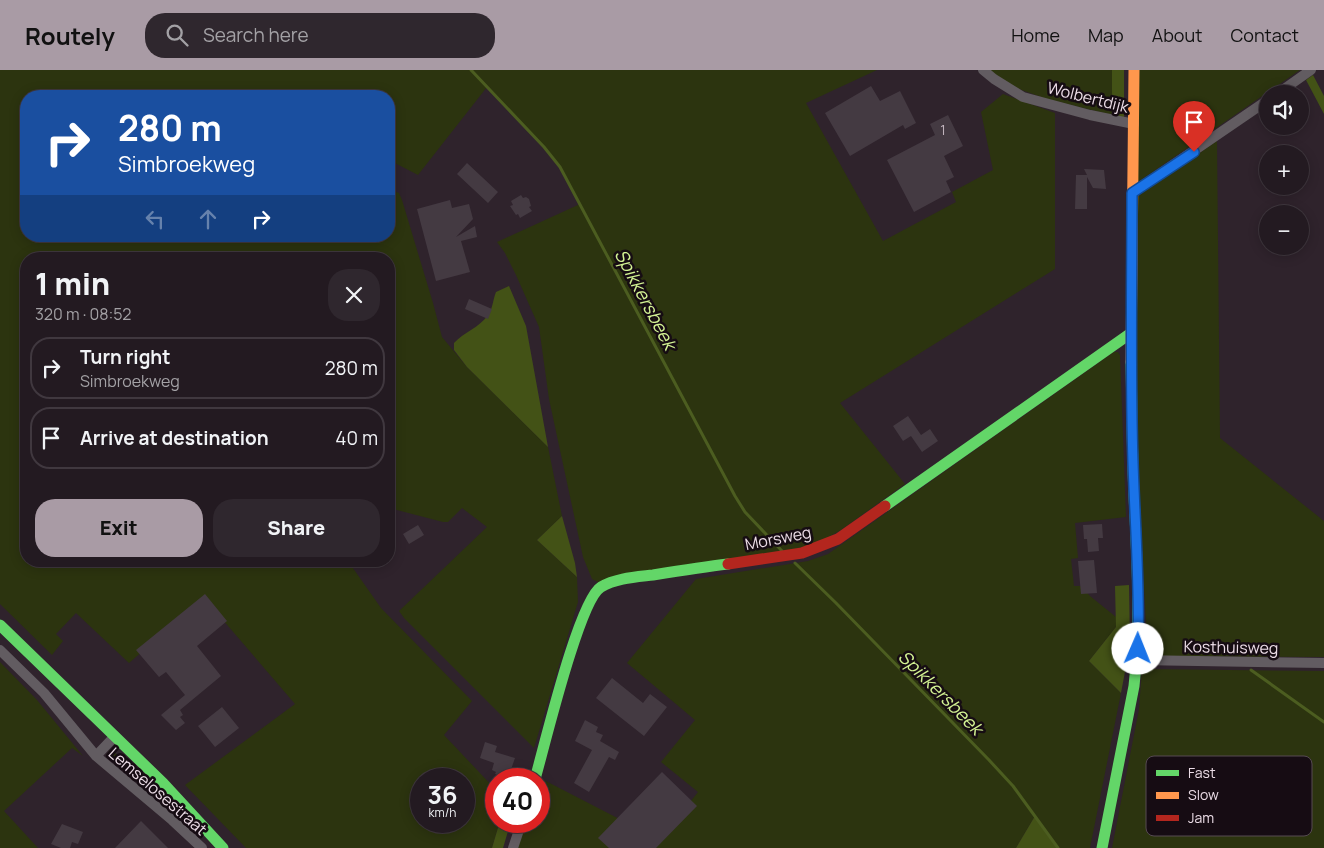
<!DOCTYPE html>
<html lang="en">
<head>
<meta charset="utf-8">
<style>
  :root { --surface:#231a21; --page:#2f272e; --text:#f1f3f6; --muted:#a3a1a5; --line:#40383f; --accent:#a99ba5 }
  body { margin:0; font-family:Manrope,sans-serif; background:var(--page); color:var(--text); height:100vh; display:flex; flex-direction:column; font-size:19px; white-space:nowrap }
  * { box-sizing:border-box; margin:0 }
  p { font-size:16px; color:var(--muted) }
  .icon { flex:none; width:28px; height:28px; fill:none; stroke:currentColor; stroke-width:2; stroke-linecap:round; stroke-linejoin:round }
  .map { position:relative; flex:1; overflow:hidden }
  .drawer { position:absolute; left:20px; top:182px; width:375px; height:315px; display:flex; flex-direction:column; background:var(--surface); border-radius:20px; box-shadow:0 2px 12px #0003,0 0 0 1px var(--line) }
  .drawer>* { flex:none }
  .banner { position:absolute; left:20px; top:20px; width:375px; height:152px; border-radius:20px; box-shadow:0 2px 12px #0003,0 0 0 1px var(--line); background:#1a4fa0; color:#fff; overflow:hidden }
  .controls { position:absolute; left:1259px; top:15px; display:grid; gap:10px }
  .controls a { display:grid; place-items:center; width:50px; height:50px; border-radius:50%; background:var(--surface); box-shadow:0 2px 12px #0003,0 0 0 1px var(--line); font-size:25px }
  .speed { position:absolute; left:410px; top:698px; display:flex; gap:10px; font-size:25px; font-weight:700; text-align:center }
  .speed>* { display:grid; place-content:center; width:65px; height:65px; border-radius:50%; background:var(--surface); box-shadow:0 2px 12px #0003,0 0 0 1px var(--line); line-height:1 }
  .speed small { font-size:12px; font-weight:400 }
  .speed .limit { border:8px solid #d22; background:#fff; color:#111 }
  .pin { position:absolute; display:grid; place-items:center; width:42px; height:42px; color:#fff; margin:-51px -21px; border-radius:50% 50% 50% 0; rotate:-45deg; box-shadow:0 0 5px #0007 }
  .pin .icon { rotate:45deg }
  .me { position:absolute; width:55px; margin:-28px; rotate:1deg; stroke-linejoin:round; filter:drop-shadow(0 0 4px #0008) }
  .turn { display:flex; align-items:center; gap:18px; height:105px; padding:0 15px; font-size:22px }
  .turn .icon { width:65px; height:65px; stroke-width:2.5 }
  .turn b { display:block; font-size:35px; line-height:42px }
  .lanes { display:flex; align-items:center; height:48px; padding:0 15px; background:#0003; justify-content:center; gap:25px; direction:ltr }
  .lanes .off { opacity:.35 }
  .round { display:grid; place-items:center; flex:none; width:52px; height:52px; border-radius:20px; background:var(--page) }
  .summary { display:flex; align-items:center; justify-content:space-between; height:85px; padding:0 15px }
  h1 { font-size:30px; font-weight:800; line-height:38px }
  .action { display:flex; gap:10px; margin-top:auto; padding:10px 15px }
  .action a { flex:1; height:58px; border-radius:20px; background:var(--accent); color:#111; font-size:20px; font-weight:800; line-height:58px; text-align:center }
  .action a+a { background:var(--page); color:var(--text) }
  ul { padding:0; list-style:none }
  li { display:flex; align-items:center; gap:15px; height:62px; margin:0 10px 8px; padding:0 5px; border:2px solid var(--line); border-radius:20px }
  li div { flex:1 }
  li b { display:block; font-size:19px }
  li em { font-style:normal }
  header { display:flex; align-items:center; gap:30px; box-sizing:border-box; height:70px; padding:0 25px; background:var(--accent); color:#111 }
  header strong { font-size:24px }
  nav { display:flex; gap:28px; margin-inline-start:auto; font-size:18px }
  .search { width:350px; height:45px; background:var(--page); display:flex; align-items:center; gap:12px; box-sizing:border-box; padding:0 18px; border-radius:20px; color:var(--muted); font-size:19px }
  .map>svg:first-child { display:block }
</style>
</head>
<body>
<header>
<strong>Routely</strong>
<div class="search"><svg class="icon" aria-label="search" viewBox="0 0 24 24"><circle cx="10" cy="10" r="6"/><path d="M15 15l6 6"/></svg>Search here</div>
<nav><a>Home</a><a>Map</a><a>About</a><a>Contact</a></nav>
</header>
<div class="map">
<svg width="1324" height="778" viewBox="0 0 1324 778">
  <rect width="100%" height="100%" fill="#2f232c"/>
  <!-- green -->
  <path fill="#2c340f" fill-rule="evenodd" d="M0 0H877L806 33 883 171 956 132 952 122 993 100 981 42 1003 24 1055 43V199L840 333 905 414 841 460 820 472 797 479 598 512 592 509 583 487 549 329 539 257 516 205 505 183 497 172 580 134 560 97 544 77 487 17 418 105 389 90V26H26V166H389V119L399 123 402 130 433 233 442 267 467 297 548 377 562 446 537 470 577 507 578 532 534 678 404 548 399 541 487 457 462 438 448 452H443L393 439 389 441V189H26V491H348L381 538 472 631 444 665 496 720V751H500L492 778H246L185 715 295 634 204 528 129 593 76 543 56 564 63 571 52 585 0 534ZM421 709H464V751H421Z
    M989 0H1112V45L1047 29 1010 16Z
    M1138 0H1300L1138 112Z
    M1217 71 1220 368 1324 451V587L1145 586 1146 555 1136 354 1138 126Z
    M1114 282H1118L1120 285 1126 447 1075 453 1078 488 1071 489 1074 516H1081L1090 526 1116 547V557L1089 591 1121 623 1090 778H1058L1035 746 1016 778H516L524 751H539L538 707 660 770 698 722 661 692 695 650 627 593 696 509 808 491 828 484Z
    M0 592 37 630 83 686 72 678 4 741 38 778H0Z
    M1142 599 1324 601V778H1112L1139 639Z
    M110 680 113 681 169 735 110 689 106 685Z"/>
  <!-- forest -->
  <path fill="#435216" d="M1112 0H1124V48L1112 45Z
    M1313 5 1324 26V44L1306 10Z
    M509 216 526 256 548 377 467 297 454 280V273C464 262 479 258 488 245 493 238 493 229 496 222Z
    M562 446 575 493 577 507 537 470Z
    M1129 515 1130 575 1121 623 1089 591 1116 557 1115 516Z
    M1035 746 1058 778H1016Z
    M500 751H511L503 778H492Z"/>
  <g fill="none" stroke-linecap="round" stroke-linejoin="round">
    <!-- stream -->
    <path stroke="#4c5d20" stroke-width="3" d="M471 0 544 77 560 97 735 426 745 442 782 481
      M795 493 836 533 989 690 1013 716 1058 778
      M1251 600 1324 652"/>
  </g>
  <!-- building -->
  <path fill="#443a42" d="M871 16 880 31 900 21 916 53 905 59 903 55 850 86 825 43Z
    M948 45 963 76 944 86 954 107 946 111 951 122 914 142 887 90 935 65 930 54Z
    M467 93 498 122 488 133 457 104Z
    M1084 99 1104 100 1106 119 1093 118 1087 107V139H1075L1076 105H1087Z
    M521 125 523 128 526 127 529 129 531 136 529 137 532 141 520 148 518 144 516 145 510 136 513 135 511 131Z
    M450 130 452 138 469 134 473 149 456 167 475 156 477 167 461 171 470 202 436 211 417 139Z
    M469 229 492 239 488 249 465 239Z
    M908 346 921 365 930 359 938 371 922 382 911 366 903 371 893 356Z
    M1102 454 1103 468H1098L1099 481 1088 482 1087 469H1084L1083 455Z
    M418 455 424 465 409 474 403 464Z
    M1094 490 1097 523 1081 524 1078 491Z
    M205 524 227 551 197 576 221 606 180 640 183 645 180 647 185 653 176 660 161 645 185 625 166 602 159 607 136 580Z
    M612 608 643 633 650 624 667 637 644 666 596 628Z
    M222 637 239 658 215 677 198 656Z
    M585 650 598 657 596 662 603 665 600 671 619 682 615 690 609 687 589 722 574 713 592 680 575 671Z
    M485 672 497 676 495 682 515 688 508 708 495 704 496 702 492 700 494 693 480 688Z
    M662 702 697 736 656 778H609L598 768Z
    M141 751 168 778H115Z
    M62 754 83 762 78 774 72 772 70 778H61L51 774Z"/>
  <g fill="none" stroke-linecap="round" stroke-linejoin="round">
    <!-- street -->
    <path stroke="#625c61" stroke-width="10" d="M983 0 994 9 1023 27 1090 45 1134 54
      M1277 24 1311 0
      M1132 123 1268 30
      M0 580 44 623 96 686 172 750 202 778
      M1137 590 1324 593
      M96 686 115 666
      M513 778 522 751"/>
    <!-- fast -->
    <path stroke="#63d668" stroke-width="11" d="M885 436 1131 263
      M0 555 163 713 223 778
      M535 709C544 678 579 530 601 517 616 508 636 507 653 505 678 501 703 497 728 494
      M1102 778 1134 616C1141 553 1137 489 1134 425 1132 381 1132 336 1131 292"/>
    <!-- slow -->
    <path stroke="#ff974d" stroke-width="11" d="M1131 292 1134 0"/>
    <!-- jam -->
    <path stroke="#b3261e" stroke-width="11" d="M728 494 802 483 838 469 885 436"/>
  </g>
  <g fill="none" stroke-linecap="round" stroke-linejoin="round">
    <!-- route casing -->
    <g stroke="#114b97" stroke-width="12">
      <path id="route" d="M1138 579C1140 517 1135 455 1133 393 1130 303 1132 213 1132 123L1194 82"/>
    </g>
    <!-- route -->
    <use href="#route" stroke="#1a73e8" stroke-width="9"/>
  </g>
  <g text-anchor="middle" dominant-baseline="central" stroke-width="5" stroke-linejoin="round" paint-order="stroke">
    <!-- number labels -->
    <g font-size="14" fill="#c1b4bd">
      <text x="943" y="59">1</text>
    </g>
    <!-- street labels -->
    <g font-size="16" fill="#ebdce6" stroke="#160c13">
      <text transform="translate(1088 27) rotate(14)">Wolbertdijk</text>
      <text transform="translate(778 468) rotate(-11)">Morsweg</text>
      <text transform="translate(1231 577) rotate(1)">Kosthuisweg</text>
      <text transform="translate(158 721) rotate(41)">Lemselosestraat</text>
    </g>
    <!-- water labels -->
    <g font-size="18" font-style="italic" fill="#d3f393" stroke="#160c13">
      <text transform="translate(646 229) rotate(62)">Spikkersbeek</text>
      <text transform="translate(941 622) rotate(45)">Spikkersbeek</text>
    </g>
  </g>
  <!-- legend -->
  <rect x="1146" y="686" width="166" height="80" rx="8" fill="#160c13" stroke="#564a52" stroke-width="1"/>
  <rect x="1156" y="700" width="23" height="6" fill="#63d668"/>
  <rect x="1156" y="722" width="23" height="7" fill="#ff974d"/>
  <rect x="1156" y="745" width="23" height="6" fill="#b3261e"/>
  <g font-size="14" fill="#ebdce6">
    <text x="1188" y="708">Fast</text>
    <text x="1188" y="730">Slow</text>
    <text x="1188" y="753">Jam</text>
  </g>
</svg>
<div class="controls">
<a><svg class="icon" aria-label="sound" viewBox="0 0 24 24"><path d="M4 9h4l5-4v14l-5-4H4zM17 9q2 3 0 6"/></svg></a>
<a>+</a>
<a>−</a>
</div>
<div class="speed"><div>36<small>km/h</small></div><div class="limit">40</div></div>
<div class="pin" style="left:1194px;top:82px;background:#d93025"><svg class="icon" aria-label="arrive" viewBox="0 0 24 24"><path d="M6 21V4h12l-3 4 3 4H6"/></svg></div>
<svg class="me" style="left:1138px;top:579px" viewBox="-20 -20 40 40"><circle r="19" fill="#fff"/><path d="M0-13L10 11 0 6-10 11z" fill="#1a73e8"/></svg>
<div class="banner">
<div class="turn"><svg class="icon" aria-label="right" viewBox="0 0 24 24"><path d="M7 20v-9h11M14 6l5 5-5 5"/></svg><div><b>280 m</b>Simbroekweg</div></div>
<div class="lanes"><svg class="icon off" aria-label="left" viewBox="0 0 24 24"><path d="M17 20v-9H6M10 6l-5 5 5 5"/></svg><svg class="icon off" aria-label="ahead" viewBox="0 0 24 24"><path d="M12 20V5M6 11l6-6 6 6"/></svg><svg class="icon" aria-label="right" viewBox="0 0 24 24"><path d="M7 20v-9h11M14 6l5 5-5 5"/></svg></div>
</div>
<section class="drawer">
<div class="summary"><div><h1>1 min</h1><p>320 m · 08:52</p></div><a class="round"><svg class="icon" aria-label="close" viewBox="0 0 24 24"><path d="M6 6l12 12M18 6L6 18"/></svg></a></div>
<ul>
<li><svg class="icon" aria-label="right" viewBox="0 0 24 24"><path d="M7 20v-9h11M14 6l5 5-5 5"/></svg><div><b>Turn right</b><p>Simbroekweg</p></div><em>280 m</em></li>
<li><svg class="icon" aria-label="arrive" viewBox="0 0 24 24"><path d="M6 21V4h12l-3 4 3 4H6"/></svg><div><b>Arrive at destination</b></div><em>40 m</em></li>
</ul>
<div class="action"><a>Exit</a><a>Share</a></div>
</section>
</div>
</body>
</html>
